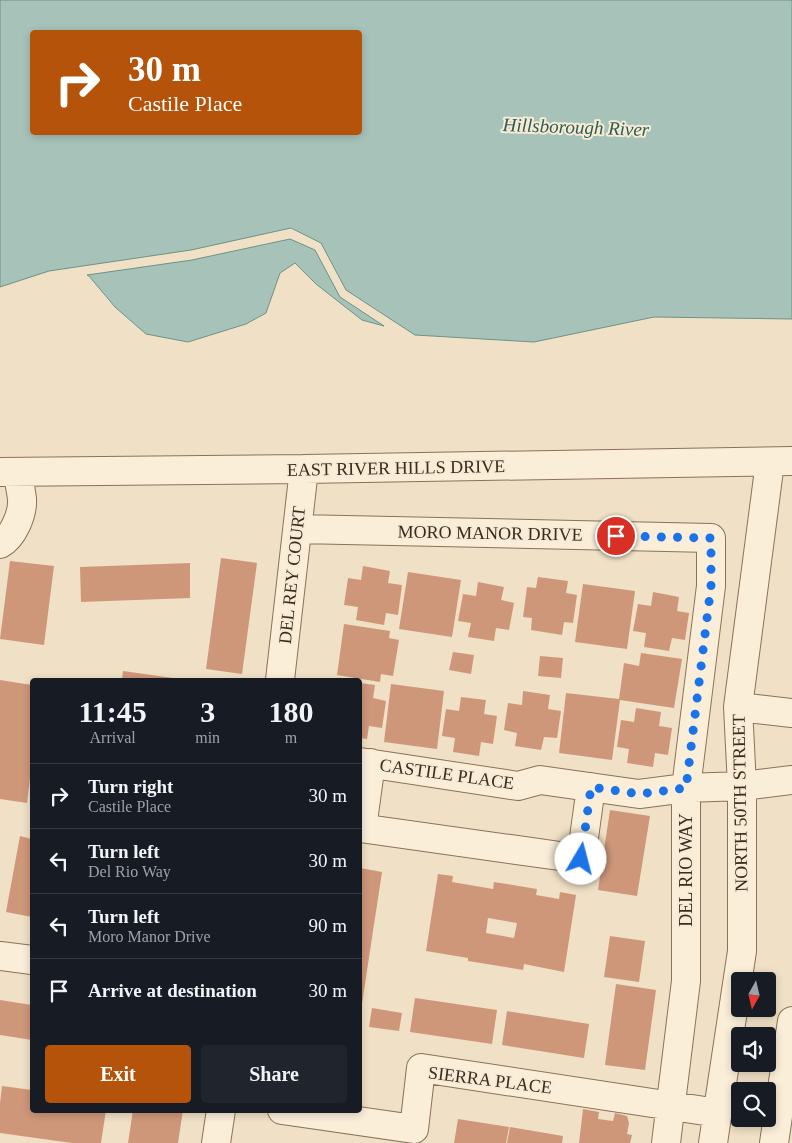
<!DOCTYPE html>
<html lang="en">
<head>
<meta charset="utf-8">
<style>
  :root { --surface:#171b24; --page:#20242c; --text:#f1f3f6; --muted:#9ea1a6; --line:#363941; --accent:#b45309 }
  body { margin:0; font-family:"Times New Roman",serif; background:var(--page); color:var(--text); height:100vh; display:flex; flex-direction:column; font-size:19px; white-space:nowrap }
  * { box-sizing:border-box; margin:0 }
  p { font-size:16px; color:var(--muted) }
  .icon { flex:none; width:28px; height:28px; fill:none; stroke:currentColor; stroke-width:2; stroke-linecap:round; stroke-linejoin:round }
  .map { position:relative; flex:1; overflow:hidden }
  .sheet { position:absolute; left:30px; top:678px; width:332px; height:435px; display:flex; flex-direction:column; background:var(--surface); border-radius:5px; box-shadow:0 2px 8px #0003 }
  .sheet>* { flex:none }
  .hud { position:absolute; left:30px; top:30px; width:332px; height:105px; border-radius:5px; box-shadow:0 2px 8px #0003; background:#b45309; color:#fff; overflow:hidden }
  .needle { width:32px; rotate:188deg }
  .buttons { position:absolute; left:731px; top:972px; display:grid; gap:10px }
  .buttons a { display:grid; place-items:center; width:45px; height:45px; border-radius:5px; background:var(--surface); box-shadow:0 2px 8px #0003; font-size:25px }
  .pin { position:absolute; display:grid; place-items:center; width:42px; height:42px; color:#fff; margin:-21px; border:2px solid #fff; border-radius:50%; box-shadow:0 1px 5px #0007 }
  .me { position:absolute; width:55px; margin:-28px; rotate:8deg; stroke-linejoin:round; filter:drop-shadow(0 0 4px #0008) }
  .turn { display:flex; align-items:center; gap:18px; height:105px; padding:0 15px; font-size:22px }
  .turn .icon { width:65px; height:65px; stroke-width:2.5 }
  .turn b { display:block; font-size:35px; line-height:42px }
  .eta { display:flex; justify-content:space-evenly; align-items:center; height:85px; text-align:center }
  .eta b { font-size:30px; font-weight:800; line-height:35px }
  .action { display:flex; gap:10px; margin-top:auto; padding:10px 15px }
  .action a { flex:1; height:58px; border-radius:5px; background:var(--accent); color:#fff; font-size:20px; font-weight:800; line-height:58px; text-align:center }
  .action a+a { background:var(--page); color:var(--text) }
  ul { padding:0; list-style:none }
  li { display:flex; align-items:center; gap:15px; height:65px; padding:0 15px; border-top:1px solid var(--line) }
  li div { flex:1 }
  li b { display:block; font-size:19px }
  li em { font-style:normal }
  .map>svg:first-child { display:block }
</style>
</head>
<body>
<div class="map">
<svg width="792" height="1143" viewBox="0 0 792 1143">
  <rect width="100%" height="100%" fill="#f0e0c5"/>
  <!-- water -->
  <path fill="#a7c3b9" stroke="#6d9286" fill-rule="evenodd" d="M0 0H792V319L654 317 534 342 415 335 346 290 321 243 291 228 191 250 49 271 0 287ZM32 32H360V132H32Z
    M290 239 315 250 340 297 384 326 362 320 316 284 295 263 280 273 266 313 246 324 188 342 146 334 115 307 89 276 87 275 192 260Z"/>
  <!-- building -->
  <path fill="#cf977a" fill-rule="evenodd" d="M221 558 257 563 242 674 206 669Z
    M10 561 54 566 44 645 0 639Z
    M190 563V598L81 602 80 567Z
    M363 566 390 571 388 583 402 585 398 615 386 613 384 625 356 620 358 607 344 605 348 578 361 580Z
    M408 572 461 580 452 637 399 629Z
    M538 577 568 581 566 593 577 595 573 623 564 622 562 635 531 630 532 618 523 617 527 587 536 588Z
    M478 582 504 587 501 600 514 603 509 630 496 628 494 641 468 637 471 623 458 621 463 594 476 596Z
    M583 584 635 591 627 649 575 642Z
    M653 592 679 597 677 611 689 613 685 640 672 638 669 651 644 647 646 633 633 631 638 604 651 606Z
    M344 624 390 631 389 638 399 640 393 676 381 674 380 682 337 675Z
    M453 652 474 655 471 674 449 670Z
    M641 653 682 659 674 708 620 700 612 760 559 753 566 693 619 699 624 663 639 666Z
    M540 656 563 658 561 678 538 676Z
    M123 671 180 679V680H122Z
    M0 680 32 685V762L27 803 0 799Z
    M360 683 375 685 373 698 386 701 382 728 369 726 367 739 360 738Z
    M391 684 444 691 437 749 384 742Z
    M523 691 550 695 548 709 561 711 557 738 544 737 541 750 515 746 517 733 504 730 508 703 522 705Z
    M461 697 486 700 484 714 497 716 493 744 481 742 479 756 453 752 455 738 442 736 446 709 459 711Z
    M636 708 661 712 659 726 672 728 668 755 655 753 653 767 627 763 629 749 617 747 621 720 634 722Z
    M610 810 650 816 637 896 598 890Z
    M20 836 32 839V917L6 912Z
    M360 868 382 872 361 1010H360Z
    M438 874 453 876 452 882 493 889 494 882 537 889 536 895 559 899 560 892 576 895 564 972 524 964 523 970 468 961V958L426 951ZM488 918 517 923 514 938 486 933Z
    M610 936 645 941 639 982 604 977Z
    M616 984 656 990 645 1070 605 1065Z
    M415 998 497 1010 492 1044 410 1032Z
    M0 1000 32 1005V1040L0 1035Z
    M372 1008 402 1013 399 1031 369 1027Z
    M507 1011 589 1024 584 1058 502 1045Z
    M2 1086 32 1090V1110H106L101 1143H72L0 1133V1103Z
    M583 1109 599 1112 598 1119 613 1121 615 1113 627 1116 629 1123 627 1134 632 1135 630 1143H579Z
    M133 1110H183L178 1143H128Z
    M458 1119 509 1127 506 1143H454Z
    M510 1127 563 1136 562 1143H507Z"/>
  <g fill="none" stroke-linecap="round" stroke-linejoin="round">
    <!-- minor casing -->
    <g stroke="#8c715a" stroke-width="30">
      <path id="minor" d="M0 472 304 469 792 461
        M298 529 711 538V586L686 788V981L666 1143
        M0 544C13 537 23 514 22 499 21 490 19 481 17 472
        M280 680 304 469
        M738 707 792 713
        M360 762 518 786 540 780 639 794 686 788 742 786 792 780
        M360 828 581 859 591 787
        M362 828 371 763
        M0 956 32 960
        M282 1110 414 1129 421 1068 718 1113
        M216 1143 221 1110
        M713 1143 742 951V786L738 707 770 462
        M774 1143 792 1021"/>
    </g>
    <!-- minor -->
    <use href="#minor" stroke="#faeed9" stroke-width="28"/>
  </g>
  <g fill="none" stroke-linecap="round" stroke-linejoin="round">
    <!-- route -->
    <path stroke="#1a73e8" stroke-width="9" stroke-dasharray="0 16.2" d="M581 859 591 787 639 794 686 788 711 586V538L616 536"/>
  </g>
  <g text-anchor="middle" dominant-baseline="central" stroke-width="4" stroke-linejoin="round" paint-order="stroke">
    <!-- street labels -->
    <g font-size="18" fill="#3c2b1f" stroke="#f7ebd5">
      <text transform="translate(396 468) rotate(-1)">EAST RIVER HILLS DRIVE</text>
      <text transform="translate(490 533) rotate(1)">MORO MANOR DRIVE</text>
      <text transform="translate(292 575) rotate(-84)">DEL REY COURT</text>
      <text transform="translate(447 774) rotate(8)">CASTILE PLACE</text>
      <text transform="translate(740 803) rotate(-91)">NORTH 50TH STREET</text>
      <text transform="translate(686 870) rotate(-90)">DEL RIO WAY</text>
      <text transform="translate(490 1080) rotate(7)">SIERRA PLACE</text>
    </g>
    <!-- water labels -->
    <g font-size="19" font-style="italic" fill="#2e5c55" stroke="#f7ebd5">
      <text transform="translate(576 127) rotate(2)">Hillsborough River</text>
    </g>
  </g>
</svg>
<div class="buttons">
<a><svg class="needle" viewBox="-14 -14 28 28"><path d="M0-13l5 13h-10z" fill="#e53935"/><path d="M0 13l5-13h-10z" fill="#9ea1a6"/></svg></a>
<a><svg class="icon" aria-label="sound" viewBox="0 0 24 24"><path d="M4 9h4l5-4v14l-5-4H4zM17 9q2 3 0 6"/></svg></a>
<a><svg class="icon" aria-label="search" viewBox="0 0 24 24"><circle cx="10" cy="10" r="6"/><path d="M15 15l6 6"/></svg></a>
</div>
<div class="pin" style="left:616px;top:536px;background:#d93025"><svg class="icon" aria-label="arrive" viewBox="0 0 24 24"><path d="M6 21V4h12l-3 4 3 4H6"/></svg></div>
<svg class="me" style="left:581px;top:859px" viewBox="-20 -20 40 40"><circle r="19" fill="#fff"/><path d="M0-13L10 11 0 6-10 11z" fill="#1a73e8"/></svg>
<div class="hud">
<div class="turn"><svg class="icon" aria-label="right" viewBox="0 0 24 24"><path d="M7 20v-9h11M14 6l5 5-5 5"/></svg><div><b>30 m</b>Castile Place</div></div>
</div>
<section class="sheet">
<div class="eta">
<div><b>11:45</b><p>Arrival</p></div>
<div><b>3</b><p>min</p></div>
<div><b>180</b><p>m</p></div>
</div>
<ul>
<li><svg class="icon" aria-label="right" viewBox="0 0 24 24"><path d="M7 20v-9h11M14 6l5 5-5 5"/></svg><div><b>Turn right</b><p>Castile Place</p></div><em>30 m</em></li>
<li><svg class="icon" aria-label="left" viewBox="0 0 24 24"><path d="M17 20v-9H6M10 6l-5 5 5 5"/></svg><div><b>Turn left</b><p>Del Rio Way</p></div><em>30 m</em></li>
<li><svg class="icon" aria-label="left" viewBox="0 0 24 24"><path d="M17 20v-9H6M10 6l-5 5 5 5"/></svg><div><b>Turn left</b><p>Moro Manor Drive</p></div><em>90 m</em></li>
<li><svg class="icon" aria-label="arrive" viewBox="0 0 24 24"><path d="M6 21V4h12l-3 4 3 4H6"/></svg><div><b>Arrive at destination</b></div><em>30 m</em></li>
</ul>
<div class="action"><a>Exit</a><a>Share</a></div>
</section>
</div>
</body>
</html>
